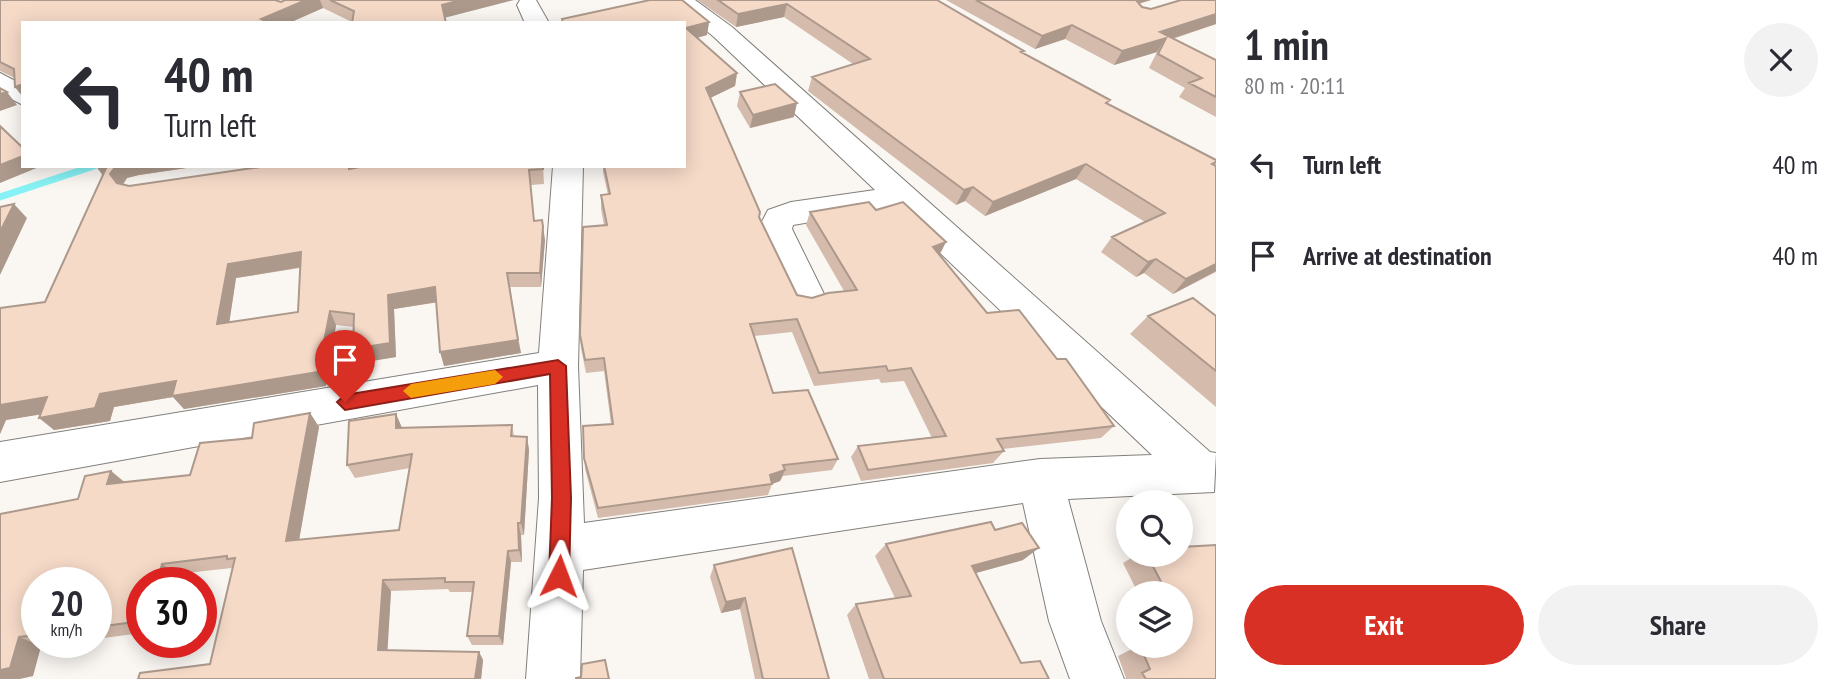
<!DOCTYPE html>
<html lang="en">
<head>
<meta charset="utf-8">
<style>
  :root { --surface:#fff; --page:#f2f2f3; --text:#2b2b33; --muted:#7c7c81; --accent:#d93025 }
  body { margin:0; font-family:"PT Sans Narrow",sans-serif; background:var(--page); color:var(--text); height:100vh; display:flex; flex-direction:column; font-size:26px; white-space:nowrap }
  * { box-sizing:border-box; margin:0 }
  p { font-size:23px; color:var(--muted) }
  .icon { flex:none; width:38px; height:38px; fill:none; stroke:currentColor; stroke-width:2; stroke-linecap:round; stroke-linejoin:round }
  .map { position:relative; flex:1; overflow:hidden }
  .drawer { display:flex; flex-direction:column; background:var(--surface); width:630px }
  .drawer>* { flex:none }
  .banner { position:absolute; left:21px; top:21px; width:665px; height:147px; border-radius:0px; box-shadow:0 4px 18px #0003; background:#fff; color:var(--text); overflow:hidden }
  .tools { position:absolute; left:1116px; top:490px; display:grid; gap:14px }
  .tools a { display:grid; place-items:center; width:77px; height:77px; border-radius:50%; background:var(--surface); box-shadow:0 4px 18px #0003; font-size:35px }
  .speed { position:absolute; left:21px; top:567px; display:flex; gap:14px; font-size:35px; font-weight:700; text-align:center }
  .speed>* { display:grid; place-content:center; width:91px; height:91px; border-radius:50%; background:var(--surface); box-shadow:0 4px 18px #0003; line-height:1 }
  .speed small { font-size:18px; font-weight:400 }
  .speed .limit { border:10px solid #d22; background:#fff; color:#111 }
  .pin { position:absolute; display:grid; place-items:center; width:60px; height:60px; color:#fff; margin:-72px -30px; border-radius:50% 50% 50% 0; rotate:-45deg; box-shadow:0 0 7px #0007 }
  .pin .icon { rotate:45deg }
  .me { position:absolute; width:77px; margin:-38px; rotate:3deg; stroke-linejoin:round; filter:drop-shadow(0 0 5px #0008) }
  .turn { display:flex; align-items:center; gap:24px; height:147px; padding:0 28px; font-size:32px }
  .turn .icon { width:91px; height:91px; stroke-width:2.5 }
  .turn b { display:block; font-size:49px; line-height:60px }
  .round { display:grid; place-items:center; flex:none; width:74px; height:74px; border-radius:37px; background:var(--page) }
  .summary { display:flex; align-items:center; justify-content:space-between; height:119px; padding:0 28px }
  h1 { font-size:42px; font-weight:800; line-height:52px }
  .primary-button { display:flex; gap:14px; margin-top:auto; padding:14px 28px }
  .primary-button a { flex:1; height:80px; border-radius:42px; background:var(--accent); color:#fff; font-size:28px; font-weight:800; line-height:80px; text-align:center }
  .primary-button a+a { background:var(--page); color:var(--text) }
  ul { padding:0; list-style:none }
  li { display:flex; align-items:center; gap:21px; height:91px; padding:0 28px }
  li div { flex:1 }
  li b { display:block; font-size:26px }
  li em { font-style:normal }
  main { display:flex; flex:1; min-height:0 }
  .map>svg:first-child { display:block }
</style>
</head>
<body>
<main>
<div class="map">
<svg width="1216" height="679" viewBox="0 0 1216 679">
  <rect width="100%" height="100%" fill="#faf7f3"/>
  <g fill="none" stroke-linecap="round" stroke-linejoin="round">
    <!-- stream -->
    <path stroke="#87f2f5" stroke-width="7" d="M0 197 94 166"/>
    <!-- minor casing -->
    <g stroke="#817f7b" stroke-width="2">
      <path id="minor" d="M520 0H536L549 23H525L517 5Z
        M670 0H695L732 27 1210 452 1216 453 1214 492 1068 499 1101 621 1124 679H1070L1049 621 1023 503 583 570 580 679H526L539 498 538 385 0 482V442L539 353 553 166H583L578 366 584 523 1040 459 1152 455 893 208 793 225 792 229 825 296 820 305 807 309 794 305 758 229 768 210 791 202 875 190 714 37Z
        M0 73 23 85V105L0 93Z"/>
    </g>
    <!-- minor -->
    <use href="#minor" fill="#fff" fill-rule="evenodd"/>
  </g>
  <!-- wall -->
  <path fill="#d4bbac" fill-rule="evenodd" d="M0 0 281 2 285 0H514L352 22 323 8 289 23H23V97L15 87V78L0 71Z
    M697 0H937L1024 51 1023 53 1108 104 1216 160V164L1215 166H1216V272L1173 294 1144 273 1136 277 1101 252 1112 237 1145 222 1076 179 985 216 965 201 956 205 808 91 812 77 853 64 784 17 736 27Z
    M946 0H1151L1139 4 1142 7 1151 9 1216 0V24L1173 39 1216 60V117L1179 97 1185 88 1149 68 1157 52 1114 65 1065 39 1035 49Z
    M562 19 709 22 707 35 697 38 737 73 735 86 710 98 759 217 797 295 812 298 844 291 806 225 810 212 876 210 940 255 987 313 1057 359 1114 426 1101 438 1003 449 1004 451 993 463 861 481 851 457 858 446 932 438 904 381 881 383 879 379 814 386 792 332 754 336 773 393 838 459 832 470 783 476 780 481 772 484 768 495 598 518 585 469 583 426 611 424 604 371 586 373 581 348 580 335 604 225 601 209V195H608L603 172V166H684V23H562Z
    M740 92 794 117 750 128 737 106Z
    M96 166H200L139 175 127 178 123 185 129 186 267 166H353L354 168 543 166 544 184 531 185 534 221 545 240 541 287H510L521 353 444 366 436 302 394 309 396 357 359 363 354 327 336 325 326 386 184 409 173 397 114 407 110 421 54 430 40 414 6 420 0 434V308L45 302 103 175ZM300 268 298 312 229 322 236 278Z
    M1148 316H1216V407L1130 334Z
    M310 413 319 427 299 540 399 530 410 468 355 478 347 465 349 421 396 414 402 428 512 425 514 436 527 437 529 450 524 535H521L522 562H511L503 645H472L467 636 473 592H450L448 589 391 591 387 650 479 652 483 660 481 679H138L140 673 210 664 232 568 177 574 175 583H142V633L96 639V583H37V642H69L41 646 33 676 19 679H0V514L78 499 85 476 111 471 125 482 190 475 200 443 252 438 254 423Z
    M995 530 1023 560 975 573 1021 663 1049 679H869L847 615 856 604 895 598 875 556 886 544Z
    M1136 555H1181L1216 679H1124L1126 678 1118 656 1138 646H1181V593H1138L1123 563Z
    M714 565 829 679H755L740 609 721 613 710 577Z
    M1129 606V626L1121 610Z"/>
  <!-- shaded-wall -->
  <path fill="#ac998c" d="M306 0H320L323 8 289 23H263L261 19Z
    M461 0H514L444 18 442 5Z
    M1135 0H1151L1133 5Z
    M787 4 784 17 736 27 738 14Z
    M1216 14V24L1164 41 1157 52 1114 65 1122 51 1160 32Z
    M709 22 707 35 685 41 686 28Z
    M1072 25 1065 39 1035 49 1042 36Z
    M737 73 735 86 704 101 706 88Z
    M23 84V97L15 87Z
    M7 92 17 105 0 111V94Z
    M797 103 794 117 750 128 753 115Z
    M23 156V166L39 167 0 183V165Z
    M1086 164 1076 179 985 216 993 202Z
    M96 166H200L139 175 127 178 120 188 106 180Z
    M973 187 965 201 956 205 964 190Z
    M14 204 27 218 0 275V232Z
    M543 226 545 240 541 287 540 273Z
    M946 242 939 256 933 247Z
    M301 252 308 266 236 278 227 338 217 324 228 264Z
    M1156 259 1144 273 1136 277 1148 262Z
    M1216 264V271L1173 294 1186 279Z
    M435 287 439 302 394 309 396 357 359 363 353 349 388 295Z
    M330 311 336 325 326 386 184 409 173 397 114 407 110 421 54 430 39 418 100 394Z
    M518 340 521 353 444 366 440 352Z
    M47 397 62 411 6 420 0 434V405Z
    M310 413 319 427 297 552 286 541Z
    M396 414 402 428H396Z
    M527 437 529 450 524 535 521 523Z
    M785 470 780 481 772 484 770 475Z
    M111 471 126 484H107Z
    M518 523 521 535 522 562 519 550Z
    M1039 548 1023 560 958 578 972 566Z
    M508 551 511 562 503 645 499 636Z
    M162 564 177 574 175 583H157Z
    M383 580 391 591 387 659 378 650Z
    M745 598 740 609 721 613 726 602Z
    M19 637 41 646 33 676 19 679H0V670Z
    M479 652 483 660 481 679H475Z"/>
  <!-- building -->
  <path fill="#f6dac8" stroke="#ac998c" stroke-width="2" fill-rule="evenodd" d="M0 0H275L281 2 285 0H306L261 19 269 23H23V84L15 87 14 69 0 62Z
    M330 0H461L442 5 446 23H352L354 11Z
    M650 0H682L709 22 686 28 737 73 706 88 760 212 759 217 797 295 812 298 828 293 857 290 810 212 869 202 876 210 903 202 946 242 933 247 987 313 1019 310 1057 359H1066L1114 426 997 439 1004 451 868 470 858 446 946 436 911 368 888 371 886 366 819 373 797 319 750 324 773 393 808 390 838 459 783 465 785 470 770 475 772 484 598 508 584 458 583 426 613 424 604 358 585 360 580 335 583 227 607 225 601 195 610 194 604 166H684V23H563L562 19Z
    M718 0H937L1024 51 1021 52 1110 100 1106 103 1216 160V162L1212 164 1216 166V264L1186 279 1156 259 1148 262 1112 237 1165 213 1086 164 993 202 973 187 964 190 812 77 870 59 787 4 738 14Z
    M976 0H1136L1142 7 1151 9 1181 0H1216V14L1160 32 1216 60V97L1189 83 1202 78 1158 54 1166 38 1122 51 1072 25 1042 36Z
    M775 84 797 103 753 115 740 92Z
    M0 88 7 92 0 94Z
    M0 126 23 148V156L0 165Z
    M107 166H116L110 174 117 183 129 186 267 166H349V169L365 166H543V169L529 170 534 221 542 220 543 226 540 273H507L518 340 440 352 435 287 388 295 390 343 353 349 354 314 330 311 318 372 172 396 176 381 100 394 95 408 39 418 47 397 0 405V308L45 302ZM301 252 298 312 217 324 228 264Z
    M14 204 0 232V207Z
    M1193 298 1216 316V371L1148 316Z
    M310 413 286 541 399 530 412 454 347 465 349 421 396 414V428L512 425 511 436 527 437 521 523H518L519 550 508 551 499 636H467L474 582H445V578L383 580 378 650 479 652 475 679H138L140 673 210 664 235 558 227 559V556L162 564 157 583H142V621L96 627V583H37V635L19 637 10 668 0 670V514L78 499 85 476 111 471 107 484 190 475 200 443 252 438 254 423Z
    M991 522 995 530 1022 523 1039 548 972 566 1021 663 1040 661 1049 679H884L856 604 911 596 886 544Z
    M1216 545V679H1146L1142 673 1150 669 1140 646H1181V593H1167L1147 555H1181V547Z
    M792 548 829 679H763L745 598 726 602 714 565Z
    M605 660 609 679H576V678L581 677 582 664Z"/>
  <!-- route -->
  <path fill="#d93025" stroke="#8d1f18" stroke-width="2" d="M558 360 566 366 571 498 569 576 566 583 559 586 552 583 549 576 552 498 550 374 345 410 337 402 345 395Z"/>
  <!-- slow -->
  <path fill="#f59e0b" d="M495 370 503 377 495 384 411 398 403 391 411 384Z"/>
</svg>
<div class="tools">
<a><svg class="icon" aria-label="search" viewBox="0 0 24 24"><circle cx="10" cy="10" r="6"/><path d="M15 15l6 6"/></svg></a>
<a><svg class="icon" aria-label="layers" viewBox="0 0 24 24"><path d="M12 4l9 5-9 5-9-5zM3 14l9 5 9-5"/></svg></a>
</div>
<div class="speed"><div>20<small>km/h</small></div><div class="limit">30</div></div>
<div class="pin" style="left:345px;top:402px;background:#d93025"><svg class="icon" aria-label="arrive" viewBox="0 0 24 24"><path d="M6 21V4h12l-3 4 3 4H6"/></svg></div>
<svg class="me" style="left:559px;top:576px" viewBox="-20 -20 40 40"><path d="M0-17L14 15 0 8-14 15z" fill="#d93025" stroke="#fff" stroke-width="4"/></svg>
<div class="banner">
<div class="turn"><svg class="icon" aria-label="left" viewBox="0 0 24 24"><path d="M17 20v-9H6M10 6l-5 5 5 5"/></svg><div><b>40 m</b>Turn left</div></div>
</div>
</div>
<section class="drawer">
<div class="summary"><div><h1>1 min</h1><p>80 m · 20:11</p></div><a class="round"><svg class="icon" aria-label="close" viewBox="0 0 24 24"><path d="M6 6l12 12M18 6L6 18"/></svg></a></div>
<ul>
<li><svg class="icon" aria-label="left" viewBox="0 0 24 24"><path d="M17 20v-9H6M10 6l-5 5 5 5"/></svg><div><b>Turn left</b></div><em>40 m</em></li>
<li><svg class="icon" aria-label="arrive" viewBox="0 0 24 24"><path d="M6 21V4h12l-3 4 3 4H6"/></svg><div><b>Arrive at destination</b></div><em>40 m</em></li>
</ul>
<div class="primary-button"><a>Exit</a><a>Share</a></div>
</section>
</main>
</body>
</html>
